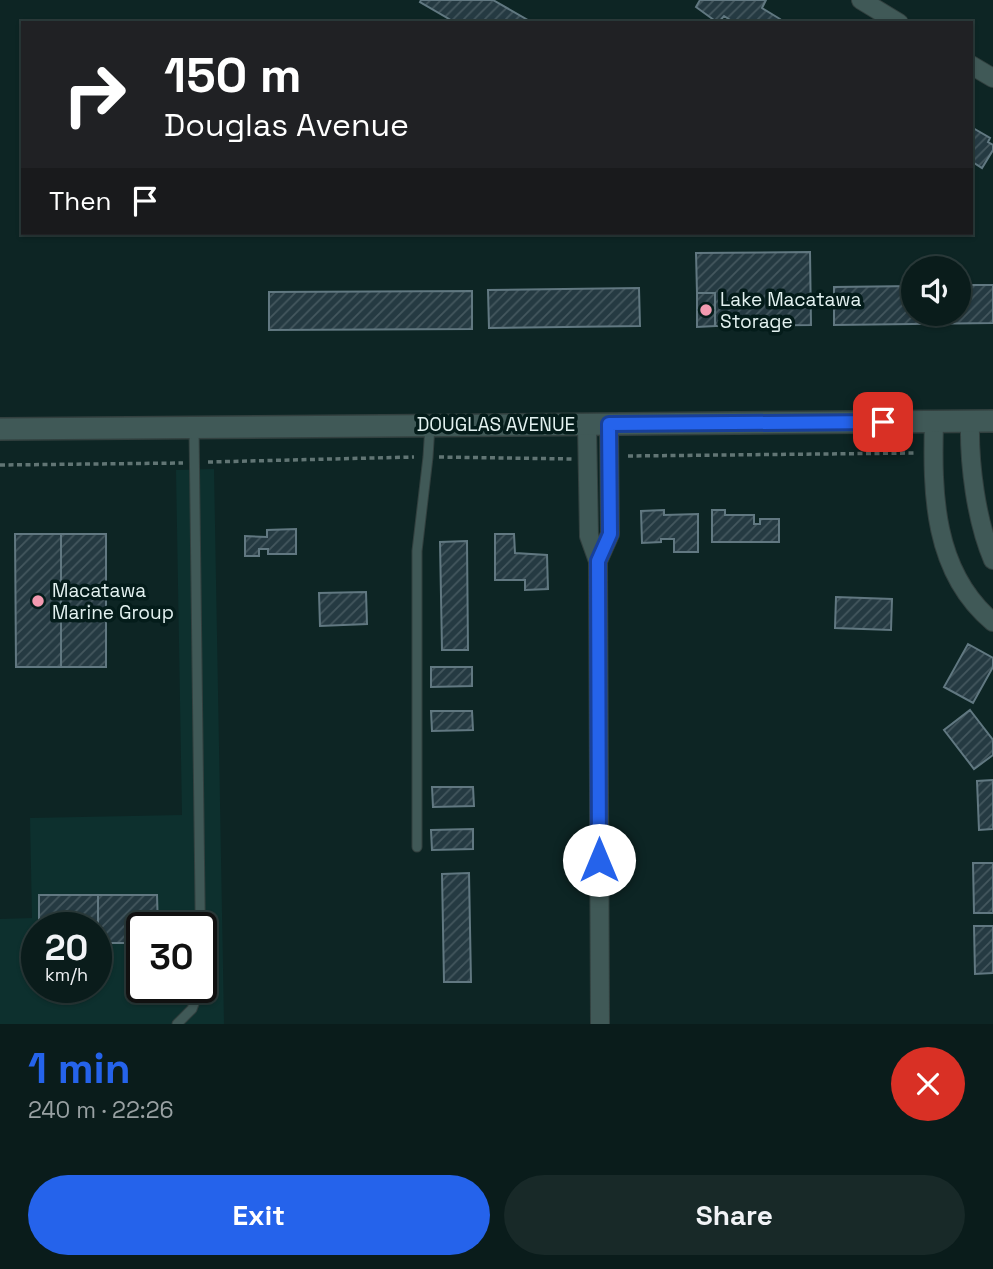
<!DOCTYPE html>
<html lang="en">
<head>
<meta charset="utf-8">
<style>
  :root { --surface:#0a1c1b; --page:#182928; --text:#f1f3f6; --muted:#99a1a3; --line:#2a3a3a; --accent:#2563eb }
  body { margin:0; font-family:"Space Grotesk",sans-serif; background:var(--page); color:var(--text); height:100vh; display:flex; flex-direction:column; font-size:26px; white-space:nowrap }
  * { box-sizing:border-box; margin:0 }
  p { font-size:23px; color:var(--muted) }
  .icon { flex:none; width:38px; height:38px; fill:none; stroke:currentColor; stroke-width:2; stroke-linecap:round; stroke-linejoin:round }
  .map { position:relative; height:1024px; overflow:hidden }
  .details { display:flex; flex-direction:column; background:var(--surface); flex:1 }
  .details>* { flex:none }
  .top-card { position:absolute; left:21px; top:21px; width:952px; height:214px; border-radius:0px; box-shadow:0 2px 5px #0004,0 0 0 2px var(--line); background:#202124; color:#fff; overflow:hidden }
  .buttons { position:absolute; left:901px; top:256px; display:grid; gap:14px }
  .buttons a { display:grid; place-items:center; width:70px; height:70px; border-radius:50%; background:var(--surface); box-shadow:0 2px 5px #0004,0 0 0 2px var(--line); font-size:35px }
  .speed { position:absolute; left:21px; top:912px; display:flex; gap:14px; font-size:35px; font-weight:700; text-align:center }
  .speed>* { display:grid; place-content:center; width:91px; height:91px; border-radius:50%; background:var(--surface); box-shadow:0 2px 5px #0004,0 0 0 2px var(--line); line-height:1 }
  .speed small { font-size:18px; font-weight:400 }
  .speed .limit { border:4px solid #111; border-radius:10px; background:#fff; color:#111 }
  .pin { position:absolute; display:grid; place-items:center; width:60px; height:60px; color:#fff; margin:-30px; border-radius:14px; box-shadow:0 4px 10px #0006 }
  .me { position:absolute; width:77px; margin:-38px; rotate:0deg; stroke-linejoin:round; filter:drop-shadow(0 0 5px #0008) }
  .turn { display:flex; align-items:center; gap:24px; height:147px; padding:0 28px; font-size:32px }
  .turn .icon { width:91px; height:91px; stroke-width:2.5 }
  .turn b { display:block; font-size:49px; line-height:60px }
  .then { display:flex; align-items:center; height:66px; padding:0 28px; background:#0003; gap:14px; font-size:26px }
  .round { display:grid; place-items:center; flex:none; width:74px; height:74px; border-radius:37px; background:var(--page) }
  .overview { display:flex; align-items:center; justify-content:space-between; height:119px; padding:0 28px }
  h1 { font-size:42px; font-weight:800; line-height:52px; color:var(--accent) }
  .button { display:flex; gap:14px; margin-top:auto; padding:14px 28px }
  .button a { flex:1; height:80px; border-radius:42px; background:var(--accent); color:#fff; font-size:28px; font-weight:800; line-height:80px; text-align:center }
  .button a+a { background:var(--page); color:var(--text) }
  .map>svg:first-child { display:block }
</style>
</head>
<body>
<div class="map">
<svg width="993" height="1024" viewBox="0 0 993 1024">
  <defs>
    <pattern id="building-hatch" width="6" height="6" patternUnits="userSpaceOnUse" patternTransform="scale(1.75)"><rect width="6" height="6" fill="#253a42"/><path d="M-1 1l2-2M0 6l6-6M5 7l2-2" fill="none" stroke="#44575e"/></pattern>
  </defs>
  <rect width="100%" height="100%" fill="#0d2524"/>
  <!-- built -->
  <path fill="#0d302e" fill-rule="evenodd" d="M214 469 224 1024H0V919L32 918 30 818 182 815 176 470ZM37 928H96V987H37ZM142 928H201V987H142Z"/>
  <!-- building -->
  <path fill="url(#building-hatch)" stroke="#617881" stroke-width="2" d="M421 0H493L533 23H456L420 2Z
    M700 0H766L762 8 780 19 778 23H735L724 16 718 23 696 7Z
    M973 128 990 138 988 142 993 145V150L982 168 971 161Z
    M810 252 811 325 715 326V293H697L696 253Z
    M959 285H993V323L834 325V287L914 286V313H959Z
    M639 288 640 326 489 328 488 290Z
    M472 291V329L269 330V292Z
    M697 293H715V326L697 327Z
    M664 510V515L698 514V552H674V539H661V542L642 543 641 511Z
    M712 510H725V515H754V524H760V519H779V542H712Z
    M296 529V554H268V549H259V556H245V536L267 537V530Z
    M15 534H61V667H16Z
    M61 534H106V667H61Z
    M495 534H514L515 553 547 555 548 589 525 590V580H495Z
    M467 541 468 650H442L440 542Z
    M366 592 367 624 320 626 319 593Z
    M836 597 892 599 891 630 835 628Z
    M968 644 993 658V667L973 703 944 687Z
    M431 667H472V686L431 687Z
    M970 710 993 740V755L974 769 944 730Z
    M431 711H472L473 730 432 731Z
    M993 780V829L979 830 977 781Z
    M432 787H473L474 806 433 807Z
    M473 829V849L432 850 431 830Z
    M973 863H993V913H974Z
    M469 873 471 982H444L442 874Z
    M39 895H98V943H96V928H39Z
    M98 895H157L158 928H142V943H98Z
    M974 926H993V973L975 974Z"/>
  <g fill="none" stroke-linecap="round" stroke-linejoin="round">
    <!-- service casing -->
    <g stroke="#32403f" stroke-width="11">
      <path id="service" d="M194 428 201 979
        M417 847V551L428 457 430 425
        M177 1024 192 1009 200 987"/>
    </g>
    <!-- minor casing -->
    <g stroke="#32403f" stroke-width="20">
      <path id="minor" d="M861 0 899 23
        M971 65 993 78
        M970 421C969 464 976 520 993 560
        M934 422C932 493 933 572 993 622
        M587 424 589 536 598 561 600 1024
        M598 561 610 534 609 424"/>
    </g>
    <!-- tertiary casing -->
    <g stroke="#32403f" stroke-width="24">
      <path id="tertiary" d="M0 429 993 421"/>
    </g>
    <!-- path -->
    <path stroke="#617574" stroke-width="3.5" stroke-dasharray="5 3.5" stroke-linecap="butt" d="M628 456 917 453
      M439 457 572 459
      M208 462 414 457
      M0 465 183 463"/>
    <!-- service -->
    <use href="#service" stroke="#405957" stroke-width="9"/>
    <!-- minor -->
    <use href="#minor" stroke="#405957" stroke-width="18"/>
    <!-- tertiary -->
    <use href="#tertiary" stroke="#405957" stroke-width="21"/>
  </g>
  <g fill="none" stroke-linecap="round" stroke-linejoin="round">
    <!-- route casing -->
    <g stroke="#184099" stroke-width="18">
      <path id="route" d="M599 860 598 561 610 534 609 424 883 422"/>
    </g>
    <!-- route -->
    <use href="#route" stroke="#2563eb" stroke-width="12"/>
  </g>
  <!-- markers -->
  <g fill="#f29ab0" stroke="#041c1a" stroke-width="2.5">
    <circle cx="706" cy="310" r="7"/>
    <circle cx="38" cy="601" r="7"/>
  </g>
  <g text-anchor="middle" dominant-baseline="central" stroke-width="7" stroke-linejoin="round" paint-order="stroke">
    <!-- poi labels -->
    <g font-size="19" fill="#e3f1f0" stroke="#041c1a" text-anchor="start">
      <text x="720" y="299">Lake Macatawa<tspan x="720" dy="22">Storage</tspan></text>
      <text x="52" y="590">Macatawa<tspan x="52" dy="22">Marine Group</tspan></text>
    </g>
    <!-- street labels -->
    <g font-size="19" fill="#e3f1f0" stroke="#041c1a">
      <text x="496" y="424">DOUGLAS AVENUE</text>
    </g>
  </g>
</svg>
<div class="buttons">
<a><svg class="icon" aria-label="sound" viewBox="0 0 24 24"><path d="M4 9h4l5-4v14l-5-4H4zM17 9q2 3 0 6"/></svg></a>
</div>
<div class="speed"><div>20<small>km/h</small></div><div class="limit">30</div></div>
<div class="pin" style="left:883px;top:422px;background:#d93025"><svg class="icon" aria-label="arrive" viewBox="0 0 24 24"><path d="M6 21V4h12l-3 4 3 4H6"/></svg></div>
<svg class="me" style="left:599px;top:860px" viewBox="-20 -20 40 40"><circle r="19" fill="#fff"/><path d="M0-13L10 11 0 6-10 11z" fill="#2563eb"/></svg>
<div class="top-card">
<div class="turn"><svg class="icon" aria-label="right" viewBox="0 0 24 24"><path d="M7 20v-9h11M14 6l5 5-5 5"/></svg><div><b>150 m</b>Douglas Avenue</div></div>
<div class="then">Then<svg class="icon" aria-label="arrive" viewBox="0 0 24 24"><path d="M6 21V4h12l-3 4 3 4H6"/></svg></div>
</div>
</div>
<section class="details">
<div class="overview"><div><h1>1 min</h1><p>240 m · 22:26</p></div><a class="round" style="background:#d93025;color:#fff"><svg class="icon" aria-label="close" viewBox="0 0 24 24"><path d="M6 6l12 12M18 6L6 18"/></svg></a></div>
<div class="button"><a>Exit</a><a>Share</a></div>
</section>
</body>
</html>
